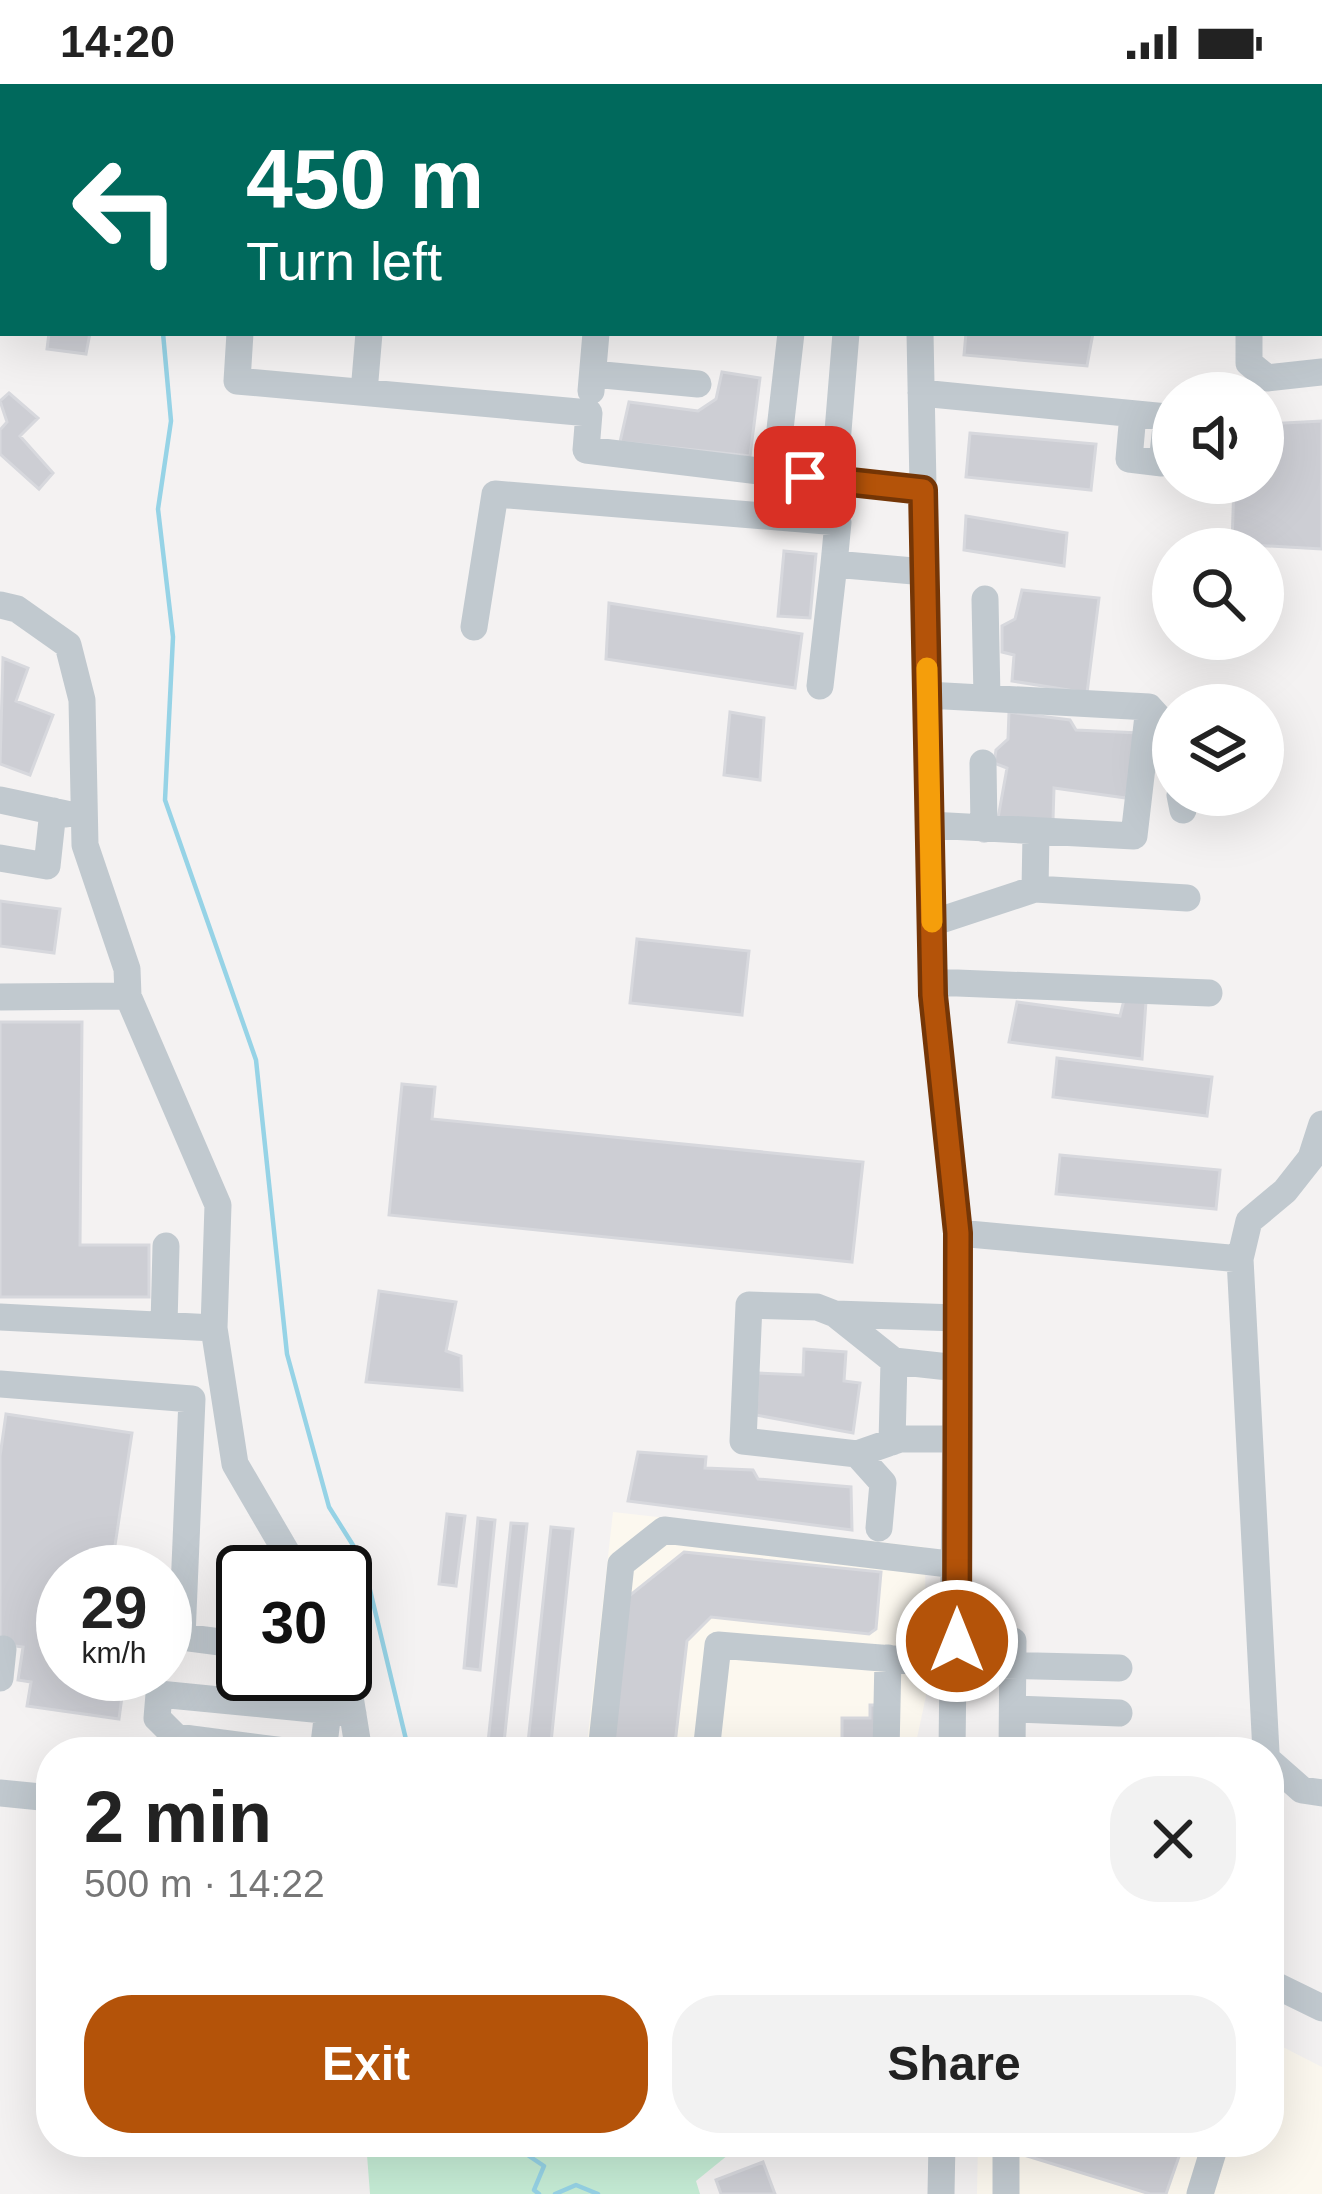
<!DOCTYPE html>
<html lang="en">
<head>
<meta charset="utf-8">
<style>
  :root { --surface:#fff; --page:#f2f2f2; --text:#222; --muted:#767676; --accent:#b45309 }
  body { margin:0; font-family:Arial,sans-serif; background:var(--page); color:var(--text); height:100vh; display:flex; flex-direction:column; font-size:45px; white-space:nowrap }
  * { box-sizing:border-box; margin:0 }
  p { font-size:39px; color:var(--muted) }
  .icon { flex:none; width:66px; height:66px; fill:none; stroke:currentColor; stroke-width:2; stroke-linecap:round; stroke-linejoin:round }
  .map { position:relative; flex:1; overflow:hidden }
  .side { position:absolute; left:36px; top:1653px; width:1248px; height:420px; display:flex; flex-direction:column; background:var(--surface); border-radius:48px; box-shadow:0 12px 48px #0002 }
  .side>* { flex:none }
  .guide { position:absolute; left:0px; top:0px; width:1323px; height:252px; box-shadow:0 12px 48px #0002; background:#00695c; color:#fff; overflow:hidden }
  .controls { position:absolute; left:1152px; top:288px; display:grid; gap:24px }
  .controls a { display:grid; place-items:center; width:132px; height:132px; border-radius:50%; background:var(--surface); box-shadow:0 12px 48px #0002; font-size:60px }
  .speed { position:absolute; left:36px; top:1461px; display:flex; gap:24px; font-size:60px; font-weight:700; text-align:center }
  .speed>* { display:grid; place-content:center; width:156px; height:156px; border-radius:50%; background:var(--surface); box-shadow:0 12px 48px #0002; line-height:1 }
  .speed small { font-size:30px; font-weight:400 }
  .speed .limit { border:6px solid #111; border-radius:18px; background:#fff; color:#111 }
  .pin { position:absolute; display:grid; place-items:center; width:102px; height:102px; color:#fff; margin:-51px; border-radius:24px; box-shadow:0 6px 18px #0006 }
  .me { position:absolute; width:132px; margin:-66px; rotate:0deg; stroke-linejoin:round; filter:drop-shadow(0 0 9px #0008) }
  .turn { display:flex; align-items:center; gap:42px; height:252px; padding:0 48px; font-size:54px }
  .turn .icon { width:156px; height:156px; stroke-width:2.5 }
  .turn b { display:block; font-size:84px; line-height:102px }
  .round { display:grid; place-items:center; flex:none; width:126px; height:126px; border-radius:48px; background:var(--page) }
  .overview { display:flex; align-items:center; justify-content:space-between; height:204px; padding:0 48px }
  h1 { font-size:72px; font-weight:700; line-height:90px }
  .primary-button { display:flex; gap:24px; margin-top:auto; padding:24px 48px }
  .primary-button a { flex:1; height:138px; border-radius:48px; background:var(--accent); color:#fff; font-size:48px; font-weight:700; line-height:138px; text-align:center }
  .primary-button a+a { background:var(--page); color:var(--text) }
  .status { display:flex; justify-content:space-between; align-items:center; height:84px; padding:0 60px; background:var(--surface); direction:ltr }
  .status svg { height:33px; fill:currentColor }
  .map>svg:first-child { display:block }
</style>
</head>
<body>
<div class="status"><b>14:20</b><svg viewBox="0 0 49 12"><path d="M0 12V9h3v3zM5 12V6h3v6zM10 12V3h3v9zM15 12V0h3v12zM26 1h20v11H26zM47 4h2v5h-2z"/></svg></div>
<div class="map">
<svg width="1322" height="2110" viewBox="0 0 1322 2110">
  <rect width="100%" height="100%" fill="#f4f2f2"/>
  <!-- commercial -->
  <path fill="#fcf8ef" d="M613 1428 925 1463 926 1612 914 1668H586Z
    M1269 1956 1322 1983V2110H977L978 2058H1269Z"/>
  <!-- green -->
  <path fill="#c6edd6" d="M366 2058H744L696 2097 700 2110H370Z"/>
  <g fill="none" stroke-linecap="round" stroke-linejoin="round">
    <!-- stream -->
    <path stroke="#96d3e6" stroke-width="4.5" d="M216 3 217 0
      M163 249 171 337 158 425 173 553 165 716 256 976 287 1270 329 1423 363 1477 409 1668
      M531 2058 529 2072 544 2082 534 2106 539 2110
      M555 2110 576 2101 598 2110"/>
  </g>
  <!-- building -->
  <path fill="#cdced4" stroke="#d7d8dd" stroke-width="3" d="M49 249H90L86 270 47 265Z
    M966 249H1093L1087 282 964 271Z
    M722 288 760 294 750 372 620 358 629 318 698 327 716 315Z
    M9 309 38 334 20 352 53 389 39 405 0 370V346L7 338 0 317Z
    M1322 337V465L1232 460 1234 399H1263V340Z
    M970 349 1096 360 1091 406 966 393Z
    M966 432 1067 449 1064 482 964 466Z
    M784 467 816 470 810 534 778 532Z
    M1022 506 1099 514 1087 609 1012 597 1014 571 1002 568V542L1015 535Z
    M609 519 802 550 795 604 606 575Z
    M3 574 28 584 16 617 53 631 30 691 0 680Z
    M730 628 764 634 760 696 724 691Z
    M1009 628 1070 636 1076 646 1139 649 1126 714 1054 704 1053 736 998 734 1007 684 994 679 996 666 1008 655Z
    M0 817 60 825 54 869 0 862Z
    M637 855 749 867 742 931 630 919Z
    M1125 912 1146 917 1142 975 1009 958 1017 918 1120 932Z
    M0 938H82L80 1161H149V1213H0Z
    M1057 974 1212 993 1207 1032 1053 1013Z
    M402 1000 435 1003 432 1035 863 1078 852 1178 389 1131Z
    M1060 1071 1220 1086 1216 1125 1056 1110Z
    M379 1207 456 1218 446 1267 461 1272 462 1306 366 1298Z
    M804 1265 846 1268 844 1297 860 1299 853 1349 756 1331 758 1289 803 1291Z
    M6 1330 132 1349 111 1488H63V1590H125L119 1635 27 1622 31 1598 18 1596 23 1563 0 1560V1372Z
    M638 1368 706 1373 705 1384 753 1386 758 1395 851 1403 852 1446 628 1417Z
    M447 1430 465 1432 456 1502 439 1500Z
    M478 1434 495 1436 480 1586 464 1584Z
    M511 1439 527 1440 503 1668H487Z
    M551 1443 573 1445 550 1668H527Z
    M684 1468 881 1488 876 1545 869 1550 711 1533 687 1557 674 1668H607L624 1516Z
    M870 1621H883V1668H842V1634H870Z
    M1031 2058H1184L1166 2110H1150L1027 2072Z
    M763 2078 775 2110H721L716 2096Z"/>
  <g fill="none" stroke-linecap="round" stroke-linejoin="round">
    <!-- minor -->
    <path stroke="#c1c9cf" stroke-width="27" d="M709 0 713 3
      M880 0 888 3
      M452 3 453 0
      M575 3 576 0
      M966 3 968 0
      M1012 3 1013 0
      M1155 3 1156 0
      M1320 175 1322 176
      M1322 209V217
      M240 249 237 297 589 329 586 366 923 407
      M920 249 933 911 958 1149 952 1668
      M1249 249V279L1267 294 1322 288
      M593 290 698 300
      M591 307 596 249
      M364 308 369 249
      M921 309 1167 333 1162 379 1129 375 1133 330
      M775 389 791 249
      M834 396 846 249
      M985 515 987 614
      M0 521 17 525 68 561 82 616 85 761 127 885 128 912
      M474 543 495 410 838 438 834 480
      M820 602 834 480 925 488
      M927 611 1149 623 1134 752 930 741
      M1149 623 1159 634 1173 681
      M983 679 984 745
      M1180 711 1183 726
      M0 716 66 730
      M0 774 47 782 53 727
      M1035 805 1187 814
      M932 839 1035 805 1036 750
      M933 898 1209 909
      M0 913 128 912 218 1121 214 1244 235 1380 298 1488
      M958 1149 1240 1175
      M835 1230 958 1234
      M0 1233 214 1244
      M164 1241 166 1162
      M0 1300 192 1315 182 1553 243 1561
      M957 1355H900L857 1370 743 1357 749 1221 817 1223 835 1230 894 1277 958 1284
      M892 1358 894 1277
      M857 1370 883 1399 879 1444
      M345 1582 359 1668
      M0 1594 3 1565
      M1013 1625 1119 1629
      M292 1668 176 1653 157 1634 159 1610 353 1629
      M323 1668 328 1627
      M601 1668 621 1480 664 1446 957 1481
      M706 1668 718 1561 956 1580 1119 1584
      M886 1668 888 1574
      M1012 1668 1013 1557
      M1266 1668 1240 1175 1249 1137 1285 1107 1311 1074 1322 1040
      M1269 1677 1302 1706 1322 1709
      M0 1709 51 1714
      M1269 1898 1322 1924
      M941 2110 942 2058
      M1006 2110V2058
      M1200 2110 1216 2058"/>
  </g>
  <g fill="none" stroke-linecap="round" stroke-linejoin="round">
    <!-- route casing -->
    <g stroke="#753606" stroke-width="30">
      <path id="route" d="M805 393 923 406 933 911 958 1149 957 1557"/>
    </g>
    <!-- route -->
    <use href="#route" stroke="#b45309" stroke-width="21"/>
    <!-- slow -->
    <path stroke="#f59e0b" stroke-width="21" d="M927 584 932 838"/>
  </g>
</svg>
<div class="controls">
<a><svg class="icon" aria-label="sound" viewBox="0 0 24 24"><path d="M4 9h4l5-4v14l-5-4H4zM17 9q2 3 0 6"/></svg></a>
<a><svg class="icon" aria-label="search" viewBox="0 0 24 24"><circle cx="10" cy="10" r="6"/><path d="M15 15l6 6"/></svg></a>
<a><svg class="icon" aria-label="layers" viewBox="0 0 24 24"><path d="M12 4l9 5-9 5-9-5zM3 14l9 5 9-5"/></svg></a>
</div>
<div class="speed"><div>29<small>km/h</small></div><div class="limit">30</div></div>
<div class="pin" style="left:805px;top:393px;background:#d93025"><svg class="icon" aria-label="arrive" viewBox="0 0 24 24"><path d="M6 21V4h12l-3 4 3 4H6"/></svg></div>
<svg class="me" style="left:957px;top:1557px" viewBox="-20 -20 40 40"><circle r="17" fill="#b45309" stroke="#fff" stroke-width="3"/><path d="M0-11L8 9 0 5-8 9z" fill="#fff"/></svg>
<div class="guide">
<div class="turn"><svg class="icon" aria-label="left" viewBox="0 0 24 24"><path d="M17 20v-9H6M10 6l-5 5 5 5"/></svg><div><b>450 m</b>Turn left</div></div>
</div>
<section class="side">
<div class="overview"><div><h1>2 min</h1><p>500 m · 14:22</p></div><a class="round"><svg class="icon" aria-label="close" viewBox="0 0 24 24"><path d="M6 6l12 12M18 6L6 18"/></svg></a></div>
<div class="primary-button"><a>Exit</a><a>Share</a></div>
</section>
</div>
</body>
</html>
